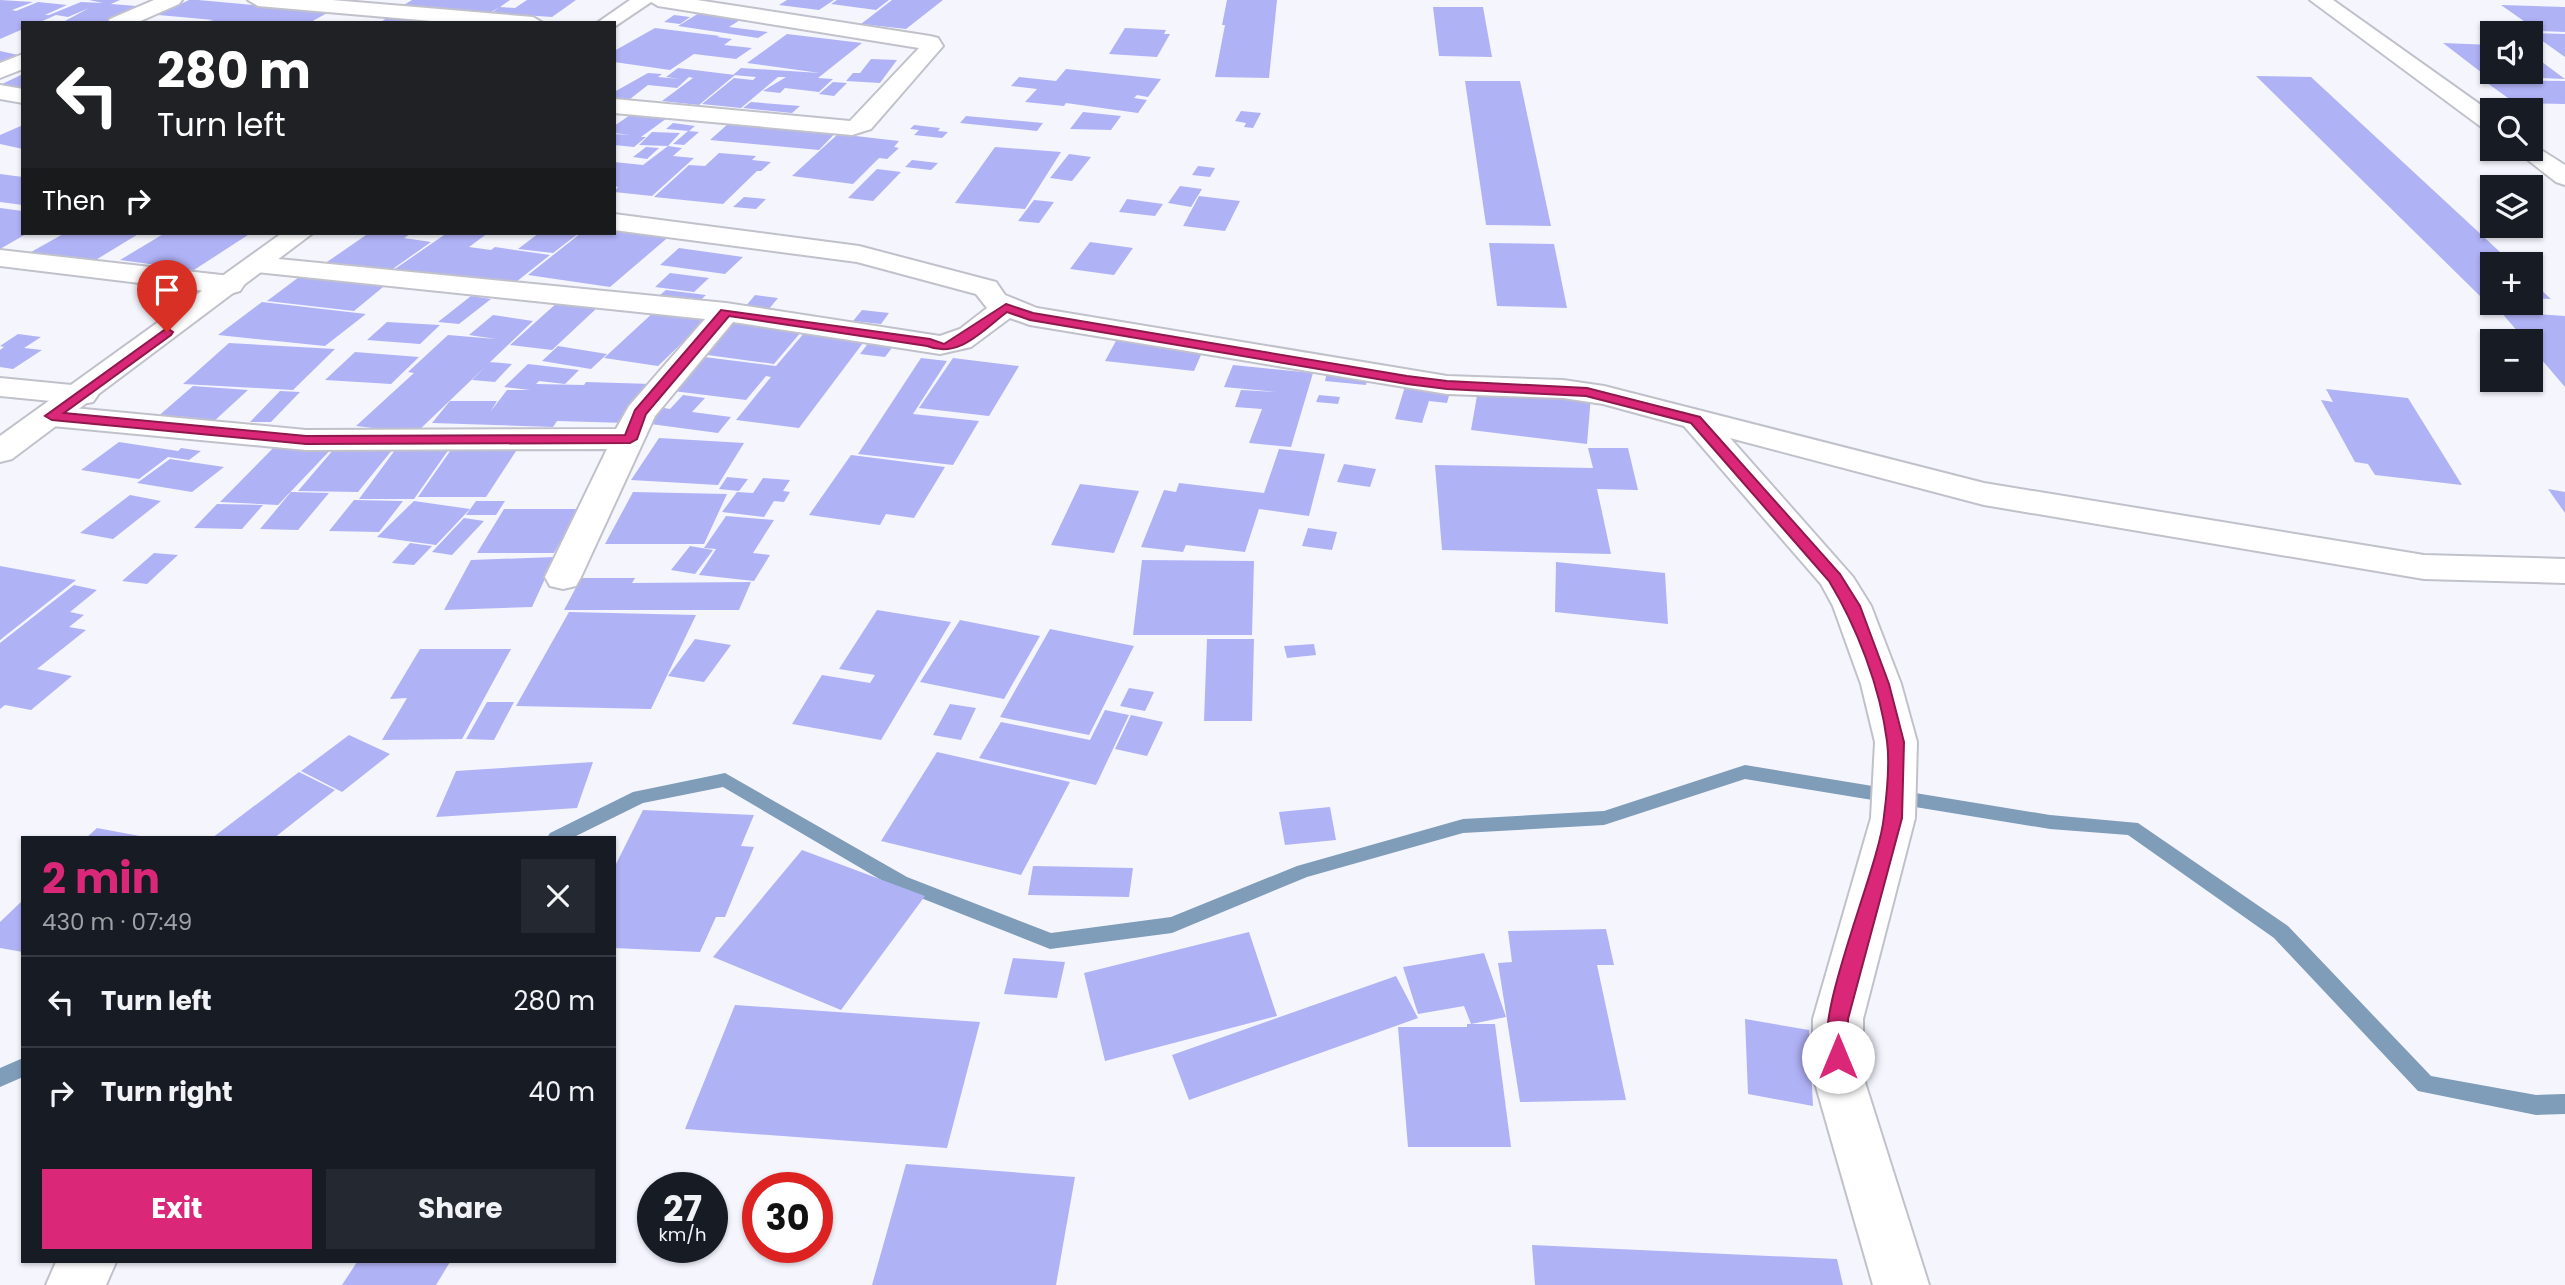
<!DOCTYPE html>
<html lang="en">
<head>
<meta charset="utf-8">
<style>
  :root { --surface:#171b24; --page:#242831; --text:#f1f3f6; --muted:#9ea1a6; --line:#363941; --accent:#db2777 }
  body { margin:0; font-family:Poppins,sans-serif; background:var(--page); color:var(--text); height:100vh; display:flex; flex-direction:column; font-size:26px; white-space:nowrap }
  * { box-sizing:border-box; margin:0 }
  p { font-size:23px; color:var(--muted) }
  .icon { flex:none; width:38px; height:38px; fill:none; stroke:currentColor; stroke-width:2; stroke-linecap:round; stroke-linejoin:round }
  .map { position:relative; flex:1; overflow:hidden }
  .sheet { position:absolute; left:21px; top:836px; width:595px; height:427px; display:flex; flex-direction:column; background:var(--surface); border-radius:0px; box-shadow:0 2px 5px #0004 }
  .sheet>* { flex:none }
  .guide { position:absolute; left:21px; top:21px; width:595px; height:214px; border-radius:0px; box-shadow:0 2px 5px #0004; background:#202124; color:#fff; overflow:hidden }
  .tools { position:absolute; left:2480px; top:21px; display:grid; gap:14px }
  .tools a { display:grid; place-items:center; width:63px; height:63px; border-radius:0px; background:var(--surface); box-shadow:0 2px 5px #0004; font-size:35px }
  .speed { position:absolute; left:637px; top:1172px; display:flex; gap:14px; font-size:35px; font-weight:700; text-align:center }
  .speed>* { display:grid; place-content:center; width:91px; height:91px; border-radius:50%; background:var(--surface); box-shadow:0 2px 5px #0004; line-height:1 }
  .speed small { font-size:18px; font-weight:400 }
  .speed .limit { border:10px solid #d22; background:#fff; color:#111 }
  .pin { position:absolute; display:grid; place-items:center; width:60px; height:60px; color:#fff; margin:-72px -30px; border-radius:50% 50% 50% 0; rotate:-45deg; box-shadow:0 0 7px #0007 }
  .pin .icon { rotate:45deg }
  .me { position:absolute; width:77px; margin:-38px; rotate:0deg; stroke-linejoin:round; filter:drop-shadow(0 0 5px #0008) }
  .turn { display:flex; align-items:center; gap:24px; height:147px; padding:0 21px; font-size:32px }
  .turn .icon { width:91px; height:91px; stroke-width:2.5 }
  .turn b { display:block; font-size:49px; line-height:60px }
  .then { display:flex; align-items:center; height:66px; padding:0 21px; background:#0003; gap:14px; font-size:26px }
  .round { display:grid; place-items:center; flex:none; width:74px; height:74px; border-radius:0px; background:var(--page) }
  .summary { display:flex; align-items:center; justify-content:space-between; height:119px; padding:0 21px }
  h1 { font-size:42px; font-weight:700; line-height:52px; color:var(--accent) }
  .primary-button { display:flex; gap:14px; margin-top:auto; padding:14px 21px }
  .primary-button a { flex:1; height:80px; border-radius:0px; background:var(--accent); color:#fff; font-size:28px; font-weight:700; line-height:80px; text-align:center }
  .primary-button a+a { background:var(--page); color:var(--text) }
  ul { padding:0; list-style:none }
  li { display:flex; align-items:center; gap:21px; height:91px; padding:0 21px; border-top:2px solid var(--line) }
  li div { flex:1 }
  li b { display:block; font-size:26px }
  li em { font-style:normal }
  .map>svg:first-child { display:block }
</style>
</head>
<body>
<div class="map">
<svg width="2565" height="1285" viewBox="0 0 2565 1285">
  <rect width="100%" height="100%" fill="#f5f5fe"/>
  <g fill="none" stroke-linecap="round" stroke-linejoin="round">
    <!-- stream -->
    <path fill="#7f9cb9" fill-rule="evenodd" d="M1745 765 2050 815 2138 823 2288 926 2431 1076 2536 1095 2565 1094V1114L2536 1115 2418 1091 2274 938 2128 835 2050 829 1745 779 1604 825 1463 833 1307 877 1172 933 1050 949 893 887 723 787 643 803 572 838H547L550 833 633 792 725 773 907 877 1051 933 1171 917 1297 866 1463 819 1604 811Z
      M23 1058V1077L0 1087V1068Z"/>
  </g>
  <!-- building -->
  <path fill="#b0b2f6" d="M0 0 33 2 12 10 16 11 38 2 67 5 45 15H49L81 2 103 3 89 0H120L111 4 149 7 117 23 65 21 89 8 68 17 56 15 38 23H23V29L0 39Z
    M189 0H198L329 12 309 23H196L214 20 158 15Z
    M412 0H510L500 7 515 8 527 0H576L552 17 492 13 499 7 489 14 397 9Z
    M787 0H834L819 10 779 5Z
    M837 0H889L876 10 831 4Z
    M892 0H943L906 29 861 24Z
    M1227 0H1277L1269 78 1215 77 1225 25H1222Z
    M2501 5 2565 7V32L2538 31Z
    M709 7 751 13 729 27 768 32 758 38 678 26Z
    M1433 7H1483L1492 57 1439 56Z
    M674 15 690 17 680 24 664 22Z
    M390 16 432 20 379 23Z
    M655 28 720 36 717 37 732 39 724 45 752 48 736 59 694 54 670 70 614 62V51Z
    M1125 28 1166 30 1164 34H1170L1157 57 1109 54Z
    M2531 33 2565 34V57Z
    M787 34 862 43 818 78 833 79 819 92 785 88 780 93 763 91 786 77H778L741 108 702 104 734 78 753 80 756 77 733 75 741 68 820 73 747 63Z
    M2443 43 2492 45V72H2530V53L2565 79 2486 76Z
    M0 51 23 56 0 77Z
    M871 59 897 60 880 83 846 81 853 73H860Z
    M678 68 735 75 699 105 662 101 693 78 689 77 677 88 648 85 630 99 614 98V92L648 73 662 74 658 77 680 79 666 77Z
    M1066 69 1161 79 1148 97 1137 95 1134 98 1147 100 1138 113 1066 103 1064 106 1025 102 1037 89 1011 86 1019 77 1056 81Z
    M23 74V95L0 93V85Z
    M2256 76 2311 77 2513 264H2492V301L2488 297 2480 296Z
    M2483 80 2565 81V104L2515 103Z
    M1465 81H1520L1551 226 1486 225Z
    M833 82 847 83 834 96 819 94Z
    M751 102 800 106 792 113 743 108Z
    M639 109 674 113 641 137H646L634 147 614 145V134L630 135 614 133V126Z
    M1241 111 1261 113 1253 128 1244 127 1246 123 1235 121Z
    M1083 112 1121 116 1111 130 1070 129Z
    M738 115 844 124 819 150 710 140Z
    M966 116 1043 123 1037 131 960 123Z
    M673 123 695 126 689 131 666 129Z
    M23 125V149L0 144V135Z
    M914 125 940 128 938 131 948 132 942 138 914 135 919 130 910 129Z
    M688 131 699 132 684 145 673 144Z
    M652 132 680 133 668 146 682 148 673 156 694 158 652 196 614 192 618 187 614 186V162L643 165 668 146 639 145Z
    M838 134 899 141 894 147 899 148 887 159 879 158 853 184 792 176Z
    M646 147 659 148 647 159 633 157Z
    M995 147 1061 152 1025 209 955 203Z
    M719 153 756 156 752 160 771 162 761 171H757L723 204 654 197 689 165 705 166Z
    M1069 154 1091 157 1072 181 1050 178Z
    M912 160 938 163 931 170 905 167Z
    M1198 166 1215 168 1210 177 1192 175Z
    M877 169 901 172 873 201 848 198Z
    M0 174 23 177V205L0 202Z
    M1180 186 1202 189 1191 207 1168 203Z
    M1199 196 1240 201 1225 231 1183 226Z
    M744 197 766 199 756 209 733 207Z
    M1127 199 1163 204 1155 216 1119 212Z
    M1034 200 1054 202 1039 223 1018 221Z
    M0 208 23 211V233H28L0 249Z
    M614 219 679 228 610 287 528 275 581 233H614Z
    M65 233H140L94 261 31 252Z
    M165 233H251L194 270 120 260Z
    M369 233H412L404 238 431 242 387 273 324 264Z
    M447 233H488L469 247 491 250 495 247 550 255 511 286 392 271Z
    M539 233H579L553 253 518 249Z
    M1090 242 1133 248 1114 275 1070 269Z
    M1489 243 1554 244 1567 308 1497 306Z
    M679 248 743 257 725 274 660 265Z
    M670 273 709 278 694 292 655 287Z
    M303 274 388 283 354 311 267 301Z
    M2530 280 2551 299 2530 298Z
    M666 290 706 295 695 305 655 299Z
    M755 295 778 298 768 310 745 307Z
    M471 296 491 299 459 324 438 322Z
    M262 302 366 314 325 346 218 335Z
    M558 302 598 307 552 350 510 345Z
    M2493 303H2515L2524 313 2565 316V387L2530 346V341H2526Z
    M656 310 708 318 658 366 604 358Z
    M862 310 889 313 881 324 853 321Z
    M493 315 533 321 416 433 356 426 414 373 408 372 448 335 496 339 469 335Z
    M387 322 440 325 420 344 367 340Z
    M723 322 801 332 774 364 693 353Z
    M805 332 866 339 799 428 736 420 771 377 766 376 746 400 665 390 696 356 776 366Z
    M18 334 41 337 24 348 42 350 13 369 0 367V350L4 347 0 346Z
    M1117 339 1204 348 1194 371 1105 361Z
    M869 342 894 345 885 357 860 354Z
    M229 343 335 349 293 390 183 384Z
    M558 346 607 354 591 369 542 361Z
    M355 352 419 357 391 384 325 380Z
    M921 358 947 361 913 414 979 421 953 465 858 454Z
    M953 358 1019 366 989 416 919 408Z
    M490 362 512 364 495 382 472 380Z
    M528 364 579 370 565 384 539 381 536 384 584 385 586 382 652 384 626 423 557 421 553 427 432 423 450 401H497L491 411 507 390H530L504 387Z
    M1233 365 1313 373 1291 447 1249 443 1262 409 1235 407 1241 390 1276 392 1224 387Z
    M1328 367 1369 371 1366 385 1325 381Z
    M1407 380 1450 392 1447 403 1429 401 1422 423 1395 419Z
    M1479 384 1591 396 1587 444 1471 430Z
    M193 386 248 390 212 423 155 419Z
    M2326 389 2408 398 2462 485 2375 475 2368 464 2355 462 2321 400 2333 402Z
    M280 391 300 392 271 422H250Z
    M683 395 705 398 692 412 731 417 718 433 643 423 658 407 670 409Z
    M1319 395 1340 397 1338 404 1316 402Z
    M659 438 744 443 718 485 631 480Z
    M282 439 338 442 278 505 220 502Z
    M119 442 178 451 181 448 201 451 189 460 168 457 139 479 81 470Z
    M340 442 397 444 358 492 298 491Z
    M401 442H454L414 499H359Z
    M455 444 520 445 486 497H418Z
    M1588 448H1628L1638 490 1597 489 1611 554 1442 550 1435 465 1593 468Z
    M1279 449 1325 454 1309 516 1259 509 1245 552 1186 545 1183 552 1141 547 1164 490 1176 492 1179 483 1264 493Z
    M851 455 945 467 914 518 886 514 880 525 809 515Z
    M170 459 224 467 192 492 137 483Z
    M1344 464 1376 469 1370 487 1337 482Z
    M727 477 748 479 739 491 719 489Z
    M763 478 790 480 783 491 790 492 784 502 774 501 764 517 722 512 737 492 753 493Z
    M1080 484 1139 491 1114 553 1051 545Z
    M2548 489 2565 492V513Z
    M291 492 329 493 298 530 260 529Z
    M633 492 727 494 704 544H605Z
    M130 495 161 501 113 539 80 533Z
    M354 500 403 501 379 532 329 531Z
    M414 501 470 509 436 545 377 537Z
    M476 501H505L496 515H466Z
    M217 504 263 505 242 529 194 528Z
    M504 509H579L554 553H477Z
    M726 516 774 520 753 553 770 555 754 581 699 575 716 549 704 548Z
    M464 518 484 521 452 555 432 552Z
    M1308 528 1337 532 1332 550 1302 546Z
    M410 543 432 546 414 565 392 563Z
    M690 546 713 550 695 574 671 570Z
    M154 553 178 555 147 584 122 581Z
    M555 557 532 607 444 610 471 560Z
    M1142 560 1254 561 1252 635H1133Z
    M1556 562 1665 573 1668 624 1555 612Z
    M0 566 76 580 0 640Z
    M581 578H635L632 583 751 582 739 610H564Z
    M74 585 97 590 70 612 84 615 69 627 86 630 37 669 72 676 31 710 5 705 0 709V643Z
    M877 610 951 622 881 740 792 724 822 675 870 683 875 675 839 669Z
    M569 612 696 615 651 709 516 706Z
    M960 620 1040 636 1004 699 920 682Z
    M1050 629 1134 646 1089 735 1000 717Z
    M695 639 731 645 704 682 668 676Z
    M1207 639H1254L1252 721H1204Z
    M1314 644 1316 655 1287 658 1284 646Z
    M420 649H511L462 739 382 740 407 698 390 699Z
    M1129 688 1154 692 1145 711 1120 706Z
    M487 702H514L494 740 466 739Z
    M950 704 976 708 961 740 933 735Z
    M1105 710 1129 715 1096 785 979 758 1001 722 1090 740Z
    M1131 715 1163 722 1147 756 1115 749Z
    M349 735 390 754 342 792 301 771Z
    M937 752 1070 782 1021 875 881 841Z
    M593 762 577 808 436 817 456 771Z
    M299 772 335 790 274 838H212Z
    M1330 807 1336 840 1285 845 1279 812Z
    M643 810 754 815 741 846 754 847 725 917H716L700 952 614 948V868Z
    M97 828 145 837V838H86Z
    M802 850 925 896 841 1010 713 957Z
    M1033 866 1133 868 1129 897 1028 895Z
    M23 900V952L0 948V922Z
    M1606 929 1614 965H1597L1626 1100 1520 1102 1498 963 1512 962 1508 931Z
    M1249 932 1277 1016 1105 1061 1084 973Z
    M1484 953 1506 1017 1471 1024 1464 1006 1418 1014 1403 967Z
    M1013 958 1065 962 1057 998 1004 994Z
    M1396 976 1418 1018 1189 1100 1172 1055Z
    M735 1005 980 1022 947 1148 685 1129Z
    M1745 1019 1809 1030 1813 1106 1748 1094Z
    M1467 1024H1495L1511 1147H1408L1398 1027H1467Z
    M906 1164 1075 1177 1056 1285H872Z
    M1532 1245 1837 1259 1843 1285H1535Z
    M357 1262H450L436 1285H342Z"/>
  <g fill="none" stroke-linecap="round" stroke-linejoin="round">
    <!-- minor casing -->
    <g stroke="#c0c1ca" stroke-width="4">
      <path id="minor" d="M154 0H182L179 4 136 23H107L110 19Z
        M248 0H332L533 17 543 23H455L258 6Z
        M648 0H697L930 36 938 38 943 46 871 129 852 135 614 113V99L850 121 919 48 658 6Z
        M2310 0H2333L2492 113V131L2484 129Z
        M23 54V69L0 78V63Z
        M0 85 23 89V103L0 99Z
        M2530 143 2565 165V185L2556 182 2514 149H2530Z
        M614 214 859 246 996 282 1005 295 1037 308 1447 376 1563 380 1604 386 1984 483 2424 555 2565 559V583L2424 579 1984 505 1730 438 1853 577 1871 606 1901 684 1917 742 1915 818 1863 1019V1076L1929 1285H1873L1813 1076V1019L1871 818 1875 742 1861 684 1833 606 1821 584 1684 426 1603 404 1563 398 1447 394 1030 325 1010 318 971 347 940 354 733 322 655 416 581 577 576 586 563 589 550 586 545 577 607 449 306 450 52 426 41 423 36 416 41 409 52 406 306 430 616 429 629 406 705 319 248 271 244 265 248 259 258 257 726 303 940 336 960 329 987 308 976 294 857 262 614 230Z
        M0 250 230 276 240 279 244 285 240 291 230 294 0 266Z
        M0 378 82 386 93 388 98 395 93 402 82 404 0 396Z
        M56 1262H116L106 1285H46Z"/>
    </g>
    <!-- trunk casing -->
    <g stroke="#c0c1ca" stroke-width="4">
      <path id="trunk" d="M630 0H654L614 27V23H597Z
        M282 233H313L12 459 0 462V436Z"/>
    </g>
    <!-- minor -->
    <use href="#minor" fill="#fff" fill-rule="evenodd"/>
    <!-- trunk -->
    <use href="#trunk" fill="#fff" fill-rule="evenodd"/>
  </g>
  <!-- route -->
  <path fill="#db2777" stroke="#8e194d" stroke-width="2" d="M1006 304 1033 313 1407 376 1447 381 1587 388 1700 417 1840 574 1860 606 1889 684 1904 742 1902 818 1848 1019V1057L1845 1064 1838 1067 1830 1064C1810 1019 1879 871 1884 816 1887 793 1890 764 1887 741 1880 687 1857 627 1829 581L1691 423 1586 396 1447 389 1407 384 1030 320 1007 312C983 330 959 359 927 346L729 316 646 414 637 439 630 443 306 444 52 420 45 416 167 328 173 332 171 335 64 413 306 436 625 435 635 410 721 310 930 339 944 344Z"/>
</svg>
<div class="tools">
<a><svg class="icon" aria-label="sound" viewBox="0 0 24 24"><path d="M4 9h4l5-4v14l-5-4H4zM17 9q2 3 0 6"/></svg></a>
<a><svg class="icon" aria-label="search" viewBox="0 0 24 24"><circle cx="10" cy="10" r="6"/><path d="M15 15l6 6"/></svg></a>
<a><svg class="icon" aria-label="layers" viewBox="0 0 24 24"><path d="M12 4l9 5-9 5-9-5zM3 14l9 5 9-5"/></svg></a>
<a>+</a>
<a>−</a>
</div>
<div class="speed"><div>27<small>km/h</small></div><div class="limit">30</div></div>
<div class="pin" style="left:167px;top:332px;background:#d93025"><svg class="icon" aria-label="arrive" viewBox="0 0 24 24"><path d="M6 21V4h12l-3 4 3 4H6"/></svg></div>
<svg class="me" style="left:1838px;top:1057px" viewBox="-20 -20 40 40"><circle r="19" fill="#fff"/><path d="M0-13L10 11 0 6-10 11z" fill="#db2777"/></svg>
<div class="guide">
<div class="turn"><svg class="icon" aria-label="left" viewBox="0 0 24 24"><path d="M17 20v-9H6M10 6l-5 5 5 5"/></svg><div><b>280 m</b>Turn left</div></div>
<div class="then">Then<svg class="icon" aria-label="right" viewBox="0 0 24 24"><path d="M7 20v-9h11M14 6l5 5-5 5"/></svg></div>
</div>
<section class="sheet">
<div class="summary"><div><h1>2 min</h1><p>430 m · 07:49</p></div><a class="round"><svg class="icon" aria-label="close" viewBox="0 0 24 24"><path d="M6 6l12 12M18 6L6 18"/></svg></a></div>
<ul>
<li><svg class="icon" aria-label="left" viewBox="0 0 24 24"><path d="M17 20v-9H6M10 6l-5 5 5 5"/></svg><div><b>Turn left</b></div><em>280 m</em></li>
<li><svg class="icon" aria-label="right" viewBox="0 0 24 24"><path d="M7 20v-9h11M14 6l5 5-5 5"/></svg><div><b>Turn right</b></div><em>40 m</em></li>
</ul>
<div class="primary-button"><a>Exit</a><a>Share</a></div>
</section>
</div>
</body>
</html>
